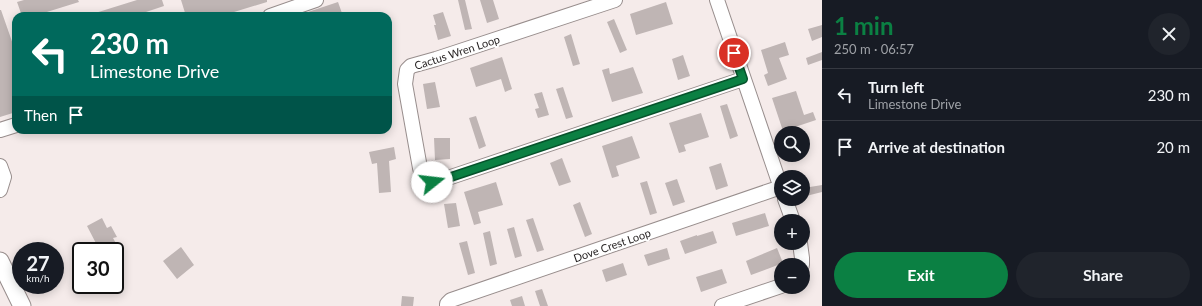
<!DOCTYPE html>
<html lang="en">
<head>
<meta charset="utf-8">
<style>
  :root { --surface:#171b24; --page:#20242c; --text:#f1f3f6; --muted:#9ea1a6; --line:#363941; --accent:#0b8043 }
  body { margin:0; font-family:Lato,sans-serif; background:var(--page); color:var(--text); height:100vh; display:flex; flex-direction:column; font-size:15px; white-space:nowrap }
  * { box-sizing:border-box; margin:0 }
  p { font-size:13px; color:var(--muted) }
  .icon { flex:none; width:22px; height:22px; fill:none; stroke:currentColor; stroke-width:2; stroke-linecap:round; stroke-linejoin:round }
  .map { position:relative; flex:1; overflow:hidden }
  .drawer { display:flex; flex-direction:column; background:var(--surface); width:380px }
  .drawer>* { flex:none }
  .top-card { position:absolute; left:12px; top:12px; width:380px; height:122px; border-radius:12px; box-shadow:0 2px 10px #0003; background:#00695c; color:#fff; overflow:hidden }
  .tools { position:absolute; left:774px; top:126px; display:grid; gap:8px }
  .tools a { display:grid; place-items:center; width:36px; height:36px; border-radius:50%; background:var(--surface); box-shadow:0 2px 10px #0003; font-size:20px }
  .speed { position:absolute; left:12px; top:242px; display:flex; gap:8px; font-size:20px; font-weight:700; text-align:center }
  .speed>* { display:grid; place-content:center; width:52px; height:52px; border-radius:50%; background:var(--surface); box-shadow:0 2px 10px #0003; line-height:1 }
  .speed small { font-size:10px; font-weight:400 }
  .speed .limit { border:2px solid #111; border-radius:6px; background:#fff; color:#111 }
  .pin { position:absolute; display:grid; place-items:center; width:34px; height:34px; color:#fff; margin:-17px; border:2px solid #fff; border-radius:50%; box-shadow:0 1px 4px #0007 }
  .me { position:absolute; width:44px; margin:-22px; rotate:74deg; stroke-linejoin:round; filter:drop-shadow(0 0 3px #0008) }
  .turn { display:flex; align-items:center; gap:14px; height:84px; padding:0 12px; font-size:18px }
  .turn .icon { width:52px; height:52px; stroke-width:2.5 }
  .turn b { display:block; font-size:28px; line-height:34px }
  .then { display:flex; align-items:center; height:38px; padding:0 12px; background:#0003; gap:8px; font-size:15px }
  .round { display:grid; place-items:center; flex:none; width:42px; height:42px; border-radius:21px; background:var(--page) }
  .head { display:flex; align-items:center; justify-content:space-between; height:68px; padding:0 12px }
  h1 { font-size:24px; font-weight:700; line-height:30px; color:var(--accent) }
  .primary-button { display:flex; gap:8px; margin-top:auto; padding:8px 12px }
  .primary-button a { flex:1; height:46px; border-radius:24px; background:var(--accent); color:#fff; font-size:16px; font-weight:700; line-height:46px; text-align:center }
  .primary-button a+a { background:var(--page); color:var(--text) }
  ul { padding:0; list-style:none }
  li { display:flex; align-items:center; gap:12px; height:52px; padding:0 12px; border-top:1px solid var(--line) }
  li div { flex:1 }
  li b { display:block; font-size:15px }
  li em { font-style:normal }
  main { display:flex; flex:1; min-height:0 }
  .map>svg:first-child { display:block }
</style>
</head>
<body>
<main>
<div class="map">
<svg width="822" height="306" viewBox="0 0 822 306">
  <rect width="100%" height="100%" fill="#f5ebea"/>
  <!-- building -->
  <path fill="#bfb5b4" d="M24 0H78L79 2 34 16H22L17 2Z
    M137 0H162L164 6 134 16H92V14Z
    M181 0H267V2L221 16H186Z
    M458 0H465L472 29 465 30Z
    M480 0H493L499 19 487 23Z
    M338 2 343 16H299V15Z
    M666 2 673 24 636 35 630 14Z
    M0 10H1L16 53V112L0 117Z
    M443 12 451 36 438 40 434 25H436L433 15Z
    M614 19 627 50 620 53 607 22Z
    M822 25V37L812 41 808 29Z
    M571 34 580 64 573 66 564 37Z
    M785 42 789 55 779 58 787 79 768 86 764 75 768 73 761 50Z
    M822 52V60L808 65 806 58Z
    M683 55 690 76 678 80 672 59Z
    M502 57 512 89 505 92 501 79 476 87 470 68Z
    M633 67 643 93 612 102 602 70 609 68 610 74Z
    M435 82 440 107 427 109 423 84Z
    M563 87 573 117 566 119 556 89Z
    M796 91 804 115 813 112 816 120 783 131 772 98Z
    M542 92 549 115 538 118 535 109 539 108 534 94Z
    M727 104 738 136 730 139 720 106Z
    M701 113 709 137 684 145 686 151 679 153 669 123Z
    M476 116 486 146 479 149 469 118Z
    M632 136 640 158 616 166 619 176 612 178 602 146Z
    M434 138H450V159L435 160Z
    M394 147 396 159 389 161 391 192 379 193 377 163 372 164 369 152Z
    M562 158 571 182 559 186 550 163Z
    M721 163 728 186 716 190 709 167Z
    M677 179 685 202 673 206 665 183Z
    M647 181 657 213 650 215 640 183Z
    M496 182 503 205 478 212 481 223 474 225 464 192Z
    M822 185V192L806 196 804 188Z
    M580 202 592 234 585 237 573 205Z
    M456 203 460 226 448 228 444 204Z
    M765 213 769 226 736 236 732 223Z
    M102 218 107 228 111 226 117 237 113 238 118 247 109 251H100L87 226Z
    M533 218 544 250 537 252 526 220Z
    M514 227 522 256 515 258 507 229Z
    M490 231 497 264 490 266 483 233Z
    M713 231 717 243 685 254 680 241 697 235V236Z
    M467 241 475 273 468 275 459 243Z
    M181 247 194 265 177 279 163 261Z
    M667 248 670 259 648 266 644 255Z
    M777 248 783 263 751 275 746 261Z
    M623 263 627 275 606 282 602 270Z
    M722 269 727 283 701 292 696 277Z
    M542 289 548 306H540L535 291Z
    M402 296 414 297 413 306H401Z
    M522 296 525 306H512L510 300Z"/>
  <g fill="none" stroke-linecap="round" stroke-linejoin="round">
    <!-- minor casing -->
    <g stroke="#988e8d" stroke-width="16">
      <path id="minor" d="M615 0 436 59 411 66 407 70 405 84 420 168C422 176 427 183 436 182L743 79
        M717 0 781 188
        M270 16 316 0
        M0 130 16 125
        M0 166 4 177 0 190
        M785 199 793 221
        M800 243 802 258V265
        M447 306V304L451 300 781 187
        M722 306 781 286"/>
    </g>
    <!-- major casing -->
    <g stroke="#988e8d" stroke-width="19">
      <path id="major" d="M0 261 22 306"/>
    </g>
    <!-- minor -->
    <use href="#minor" stroke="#fff" stroke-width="14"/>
    <!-- major -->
    <use href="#major" stroke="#fff" stroke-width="17"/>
  </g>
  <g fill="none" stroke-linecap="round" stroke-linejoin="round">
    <!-- route casing -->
    <g stroke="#07532c" stroke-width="10">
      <path id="route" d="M432 182H436L743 79 734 53"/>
    </g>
    <!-- route -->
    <use href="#route" stroke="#0b8043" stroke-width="7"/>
  </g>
  <g text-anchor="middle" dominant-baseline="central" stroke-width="4" stroke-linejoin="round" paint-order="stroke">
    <!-- street labels -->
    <g font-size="11" fill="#211d1d" stroke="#fff">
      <text transform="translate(457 52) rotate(-18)">Cactus Wren Loop</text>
      <text transform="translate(612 245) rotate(-19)">Dove Crest Loop</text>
    </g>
  </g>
</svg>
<div class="tools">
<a><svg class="icon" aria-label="search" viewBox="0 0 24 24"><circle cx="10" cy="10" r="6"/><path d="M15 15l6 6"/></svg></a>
<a><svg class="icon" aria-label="layers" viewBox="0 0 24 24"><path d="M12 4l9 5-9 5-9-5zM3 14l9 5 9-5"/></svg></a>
<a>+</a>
<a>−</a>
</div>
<div class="speed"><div>27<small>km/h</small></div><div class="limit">30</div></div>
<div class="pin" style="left:734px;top:53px;background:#d93025"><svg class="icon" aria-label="arrive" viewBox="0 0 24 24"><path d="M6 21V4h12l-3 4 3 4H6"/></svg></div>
<svg class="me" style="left:432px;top:182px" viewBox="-20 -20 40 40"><circle r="19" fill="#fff"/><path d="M0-13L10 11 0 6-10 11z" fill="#0b8043"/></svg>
<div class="top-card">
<div class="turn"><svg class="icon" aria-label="left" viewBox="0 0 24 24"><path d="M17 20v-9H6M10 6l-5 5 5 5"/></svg><div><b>230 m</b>Limestone Drive</div></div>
<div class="then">Then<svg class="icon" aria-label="arrive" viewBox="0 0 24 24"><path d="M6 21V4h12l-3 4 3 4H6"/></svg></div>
</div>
</div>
<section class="drawer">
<div class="head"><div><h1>1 min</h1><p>250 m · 06:57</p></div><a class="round"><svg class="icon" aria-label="close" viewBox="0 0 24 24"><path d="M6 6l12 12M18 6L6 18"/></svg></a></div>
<ul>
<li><svg class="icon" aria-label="left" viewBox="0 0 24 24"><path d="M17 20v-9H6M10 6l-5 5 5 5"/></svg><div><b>Turn left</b><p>Limestone Drive</p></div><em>230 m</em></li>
<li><svg class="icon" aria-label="arrive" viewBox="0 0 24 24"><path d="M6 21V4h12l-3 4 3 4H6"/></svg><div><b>Arrive at destination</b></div><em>20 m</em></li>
</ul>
<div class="primary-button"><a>Exit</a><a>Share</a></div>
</section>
</main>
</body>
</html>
